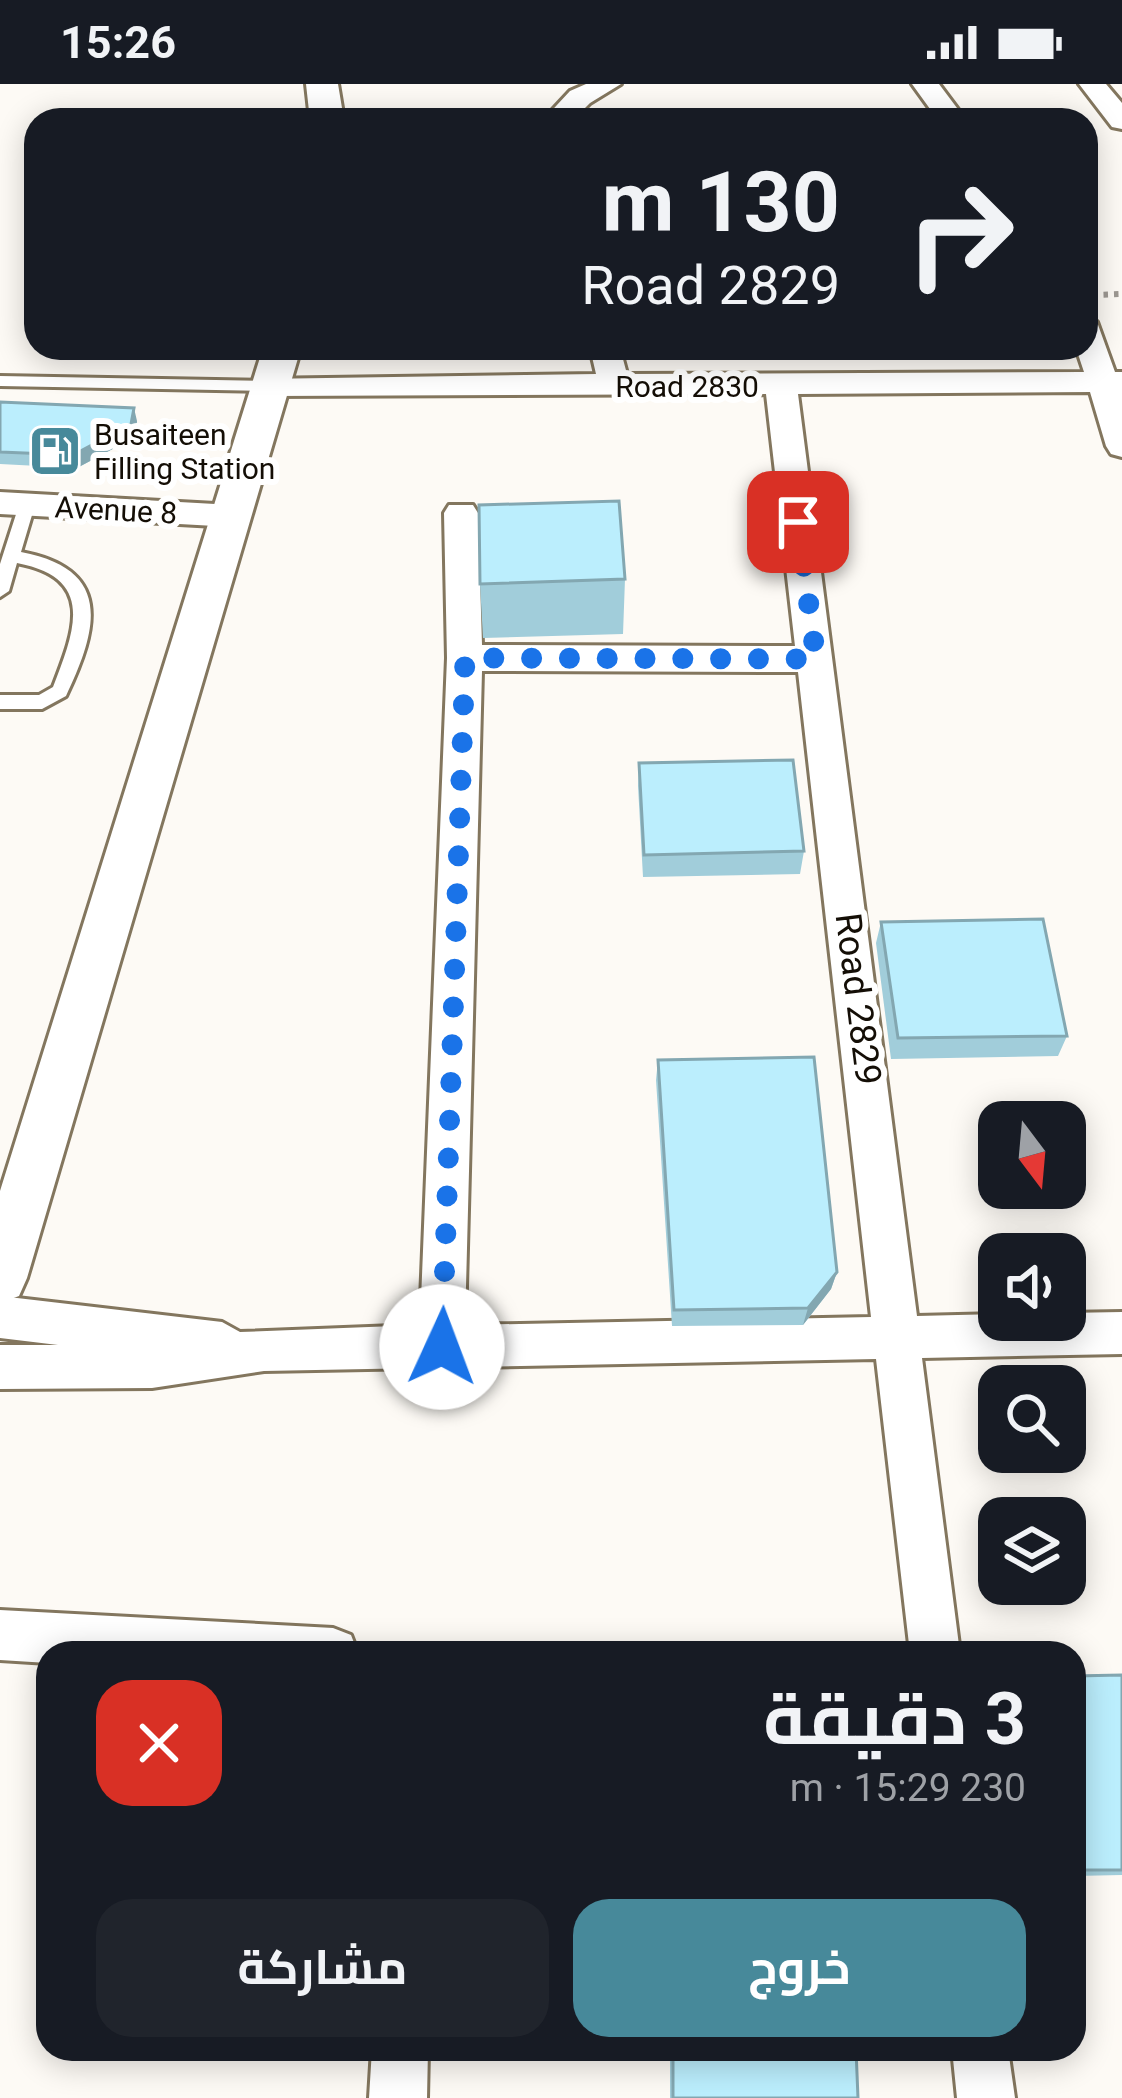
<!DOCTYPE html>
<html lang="ar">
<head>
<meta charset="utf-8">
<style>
  :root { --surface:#171b24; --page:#20242c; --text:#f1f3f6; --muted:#9ea1a6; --accent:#47899a }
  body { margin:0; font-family:Roboto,Cairo,sans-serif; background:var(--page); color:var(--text); direction:rtl; height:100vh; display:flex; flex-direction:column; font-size:45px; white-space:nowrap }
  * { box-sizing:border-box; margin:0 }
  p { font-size:39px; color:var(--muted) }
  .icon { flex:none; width:66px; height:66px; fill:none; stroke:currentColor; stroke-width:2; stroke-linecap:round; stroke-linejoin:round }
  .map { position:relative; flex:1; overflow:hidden; direction:ltr }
  .sheet { position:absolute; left:36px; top:1557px; width:1050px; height:420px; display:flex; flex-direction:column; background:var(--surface); border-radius:36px; box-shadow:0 6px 30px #0003; direction:rtl }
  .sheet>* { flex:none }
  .top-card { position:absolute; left:24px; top:24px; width:1074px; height:252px; border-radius:36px; box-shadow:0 6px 30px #0003; direction:rtl; background:#171b24; color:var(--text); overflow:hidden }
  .needle { width:78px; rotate:164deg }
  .fabs { position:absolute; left:978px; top:1017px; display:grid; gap:24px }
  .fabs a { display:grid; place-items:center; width:108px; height:108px; border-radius:24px; background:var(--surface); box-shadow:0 6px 30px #0003; font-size:60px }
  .pin { position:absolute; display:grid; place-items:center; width:102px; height:102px; color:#fff; margin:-51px; border-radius:24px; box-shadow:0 6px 18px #0006 }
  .me { position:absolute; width:132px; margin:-66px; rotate:2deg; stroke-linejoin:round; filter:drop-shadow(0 0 9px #0008) }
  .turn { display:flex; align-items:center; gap:42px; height:252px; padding:0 60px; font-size:54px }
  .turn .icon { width:156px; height:156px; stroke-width:2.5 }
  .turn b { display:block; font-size:84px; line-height:102px }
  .round { display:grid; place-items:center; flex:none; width:126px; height:126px; border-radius:36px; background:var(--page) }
  .head { display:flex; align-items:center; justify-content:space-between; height:204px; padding:0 60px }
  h1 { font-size:72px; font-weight:700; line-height:90px }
  .action { display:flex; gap:24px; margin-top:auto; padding:24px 60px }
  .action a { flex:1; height:138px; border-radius:36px; background:var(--accent); color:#fff; font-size:48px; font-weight:700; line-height:138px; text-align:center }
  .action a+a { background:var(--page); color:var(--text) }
  .status { display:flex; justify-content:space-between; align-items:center; height:84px; padding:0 60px; background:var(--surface); direction:ltr }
  .status svg { height:33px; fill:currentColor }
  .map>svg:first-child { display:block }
</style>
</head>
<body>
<div class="status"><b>15:26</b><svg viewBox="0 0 49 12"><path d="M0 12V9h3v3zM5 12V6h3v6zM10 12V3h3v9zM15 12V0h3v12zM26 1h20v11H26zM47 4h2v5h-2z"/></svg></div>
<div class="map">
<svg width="1122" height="2014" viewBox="0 0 1122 2014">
  <rect width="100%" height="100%" fill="#fdfaf5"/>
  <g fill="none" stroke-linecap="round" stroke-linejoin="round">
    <!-- service casing -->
    <g stroke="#83765e" stroke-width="6">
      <path id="service" d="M0 292 271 297 279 302 271 307 0 302Z
        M27 415 35 421 21 468C112 485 99 543 66 612L42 625H0V611H39L53 603C75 546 96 494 17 479L9 507 0 513V480L19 421Z"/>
    </g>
    <!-- minor casing -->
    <g stroke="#83765e" stroke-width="6">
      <path id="minor" d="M586 0H621L590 19 573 36H543L570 7Z
        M912 0H939L966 36H938Z
        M1079 0H1106L1122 19V45L1112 43Z
        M1086 235 1097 238 1115 288H1122V373L1111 370 1106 362 1090 308 798 310 917 1232 999 1230V1236H1065V1229L1122 1228V1270L922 1274 960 1569H910L876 1275 264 1287 152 1304 0 1305V1261H58L0 1254V1212L222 1238 240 1248 420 1241 447 574 444 429 449 421H473L478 429 482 561 795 562 766 310 271 312 260 309 255 302 260 295 596 290 590 264H620L627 290 1084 288 1076 264H1086ZM482 587 798 588 871 1233 465 1241Z
        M0 408 233 421 245 424 250 432 245 440 233 443 0 430Z
        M0 1526 333 1544 351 1551 358 1569H48V1579L0 1576Z
        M372 1965H428L427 2014H369Z
        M952 1965H1008L1015 2014H957Z"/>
    </g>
    <!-- tertiary casing -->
    <g stroke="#83765e" stroke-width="6">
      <path id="tertiary" d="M306 0H338L344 36H310Z
        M263 264H301L27 1194 19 1212 0 1219V1107Z"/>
    </g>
    <!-- path -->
    <path stroke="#9d9892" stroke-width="6" stroke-dasharray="4.5 6" stroke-linecap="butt" d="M1093 211 1122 210"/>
    <!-- service -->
    <use href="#service" fill="#fff" fill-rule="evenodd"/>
    <!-- minor -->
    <use href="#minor" fill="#fff" fill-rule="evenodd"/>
    <!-- tertiary -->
    <use href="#tertiary" fill="#fff" fill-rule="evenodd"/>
  </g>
  <!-- wall -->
  <path fill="#a1cdda" d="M0 318 137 337 135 353 77 384 0 380Z
    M625 495 623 550 483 554 480 500Z
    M639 679 804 767 800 790 643 793 638 702Z
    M881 838 1067 952 1058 972 891 975 876 859Z
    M658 976 837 1188 831 1205 803 1241 672 1242 656 996Z
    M1122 1591V1791L1074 1792V1592Z
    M670 1965H856L858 2014H670Z"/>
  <!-- shaded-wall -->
  <path fill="#83a7b1" d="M134 324 137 337 135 353 77 384 73 371Z
    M837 1188 831 1205 803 1241 808 1224Z"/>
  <!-- building -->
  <path fill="#bbeefd" stroke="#83a7b1" stroke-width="3" d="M0 318 134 324 131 340 73 371 0 368Z
    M619 417 625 495 480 500 479 421Z
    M793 676 804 767 644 771 639 679Z
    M1043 835 1067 952 898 954 881 838Z
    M814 973 837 1188 808 1224 674 1226 658 976Z
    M1122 1591V1786H1074V1592Z
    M673 1965H856L858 2014H673Z"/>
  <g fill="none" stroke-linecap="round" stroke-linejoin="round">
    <!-- route -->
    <path stroke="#1a73e8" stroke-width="21" stroke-dasharray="0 37.8" d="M442 1263 465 574 816 575 798 438"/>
  </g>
  <!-- icons -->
  <defs>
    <g id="fuel-square" transform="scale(2.7)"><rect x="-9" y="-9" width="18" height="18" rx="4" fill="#47899a" stroke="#fff"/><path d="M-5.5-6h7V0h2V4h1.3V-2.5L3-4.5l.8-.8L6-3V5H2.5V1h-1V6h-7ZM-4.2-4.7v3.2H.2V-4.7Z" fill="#fff"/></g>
  </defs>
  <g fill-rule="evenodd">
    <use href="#fuel-square" x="55" y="367"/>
  </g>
  <g text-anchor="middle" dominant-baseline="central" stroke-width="12" stroke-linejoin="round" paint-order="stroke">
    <!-- far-street labels -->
    <g font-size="30" fill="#140e06" stroke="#fff">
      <text x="687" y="302">Road 2830</text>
      <text transform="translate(116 426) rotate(3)">Avenue 8</text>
    </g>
    <!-- far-poi labels -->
    <g font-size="30" fill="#140e06" stroke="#fff" text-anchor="start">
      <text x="94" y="350">Busaiteen<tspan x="94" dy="34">Filling Station</tspan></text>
    </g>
    <!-- street labels -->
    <g font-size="36" fill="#140e06" stroke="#fff">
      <text transform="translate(858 915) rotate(83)">Road 2829</text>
    </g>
  </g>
</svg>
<div class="fabs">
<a><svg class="needle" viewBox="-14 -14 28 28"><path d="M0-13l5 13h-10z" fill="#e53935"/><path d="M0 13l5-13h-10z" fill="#9ea1a6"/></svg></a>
<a><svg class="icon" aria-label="sound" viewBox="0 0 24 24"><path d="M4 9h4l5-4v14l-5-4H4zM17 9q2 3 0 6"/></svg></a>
<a><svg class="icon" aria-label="search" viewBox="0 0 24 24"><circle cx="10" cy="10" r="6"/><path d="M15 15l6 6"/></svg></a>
<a><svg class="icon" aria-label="layers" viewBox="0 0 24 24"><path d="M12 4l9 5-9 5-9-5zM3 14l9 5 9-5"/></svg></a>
</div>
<div class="pin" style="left:798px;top:438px;background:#d93025"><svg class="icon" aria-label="arrive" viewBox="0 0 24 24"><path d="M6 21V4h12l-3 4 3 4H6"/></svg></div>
<svg class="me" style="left:442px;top:1263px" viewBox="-20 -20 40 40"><circle r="19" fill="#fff"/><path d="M0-13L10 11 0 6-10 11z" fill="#1a73e8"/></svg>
<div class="top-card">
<div class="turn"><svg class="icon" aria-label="right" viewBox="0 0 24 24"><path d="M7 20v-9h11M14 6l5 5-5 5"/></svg><div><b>130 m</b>Road 2829</div></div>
</div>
<section class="sheet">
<div class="head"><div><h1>3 دقيقة</h1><p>230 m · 15:29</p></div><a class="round" style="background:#d93025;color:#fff"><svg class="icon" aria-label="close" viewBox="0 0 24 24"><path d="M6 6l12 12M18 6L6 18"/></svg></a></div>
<div class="action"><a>خروج</a><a>مشاركة</a></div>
</section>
</div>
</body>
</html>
